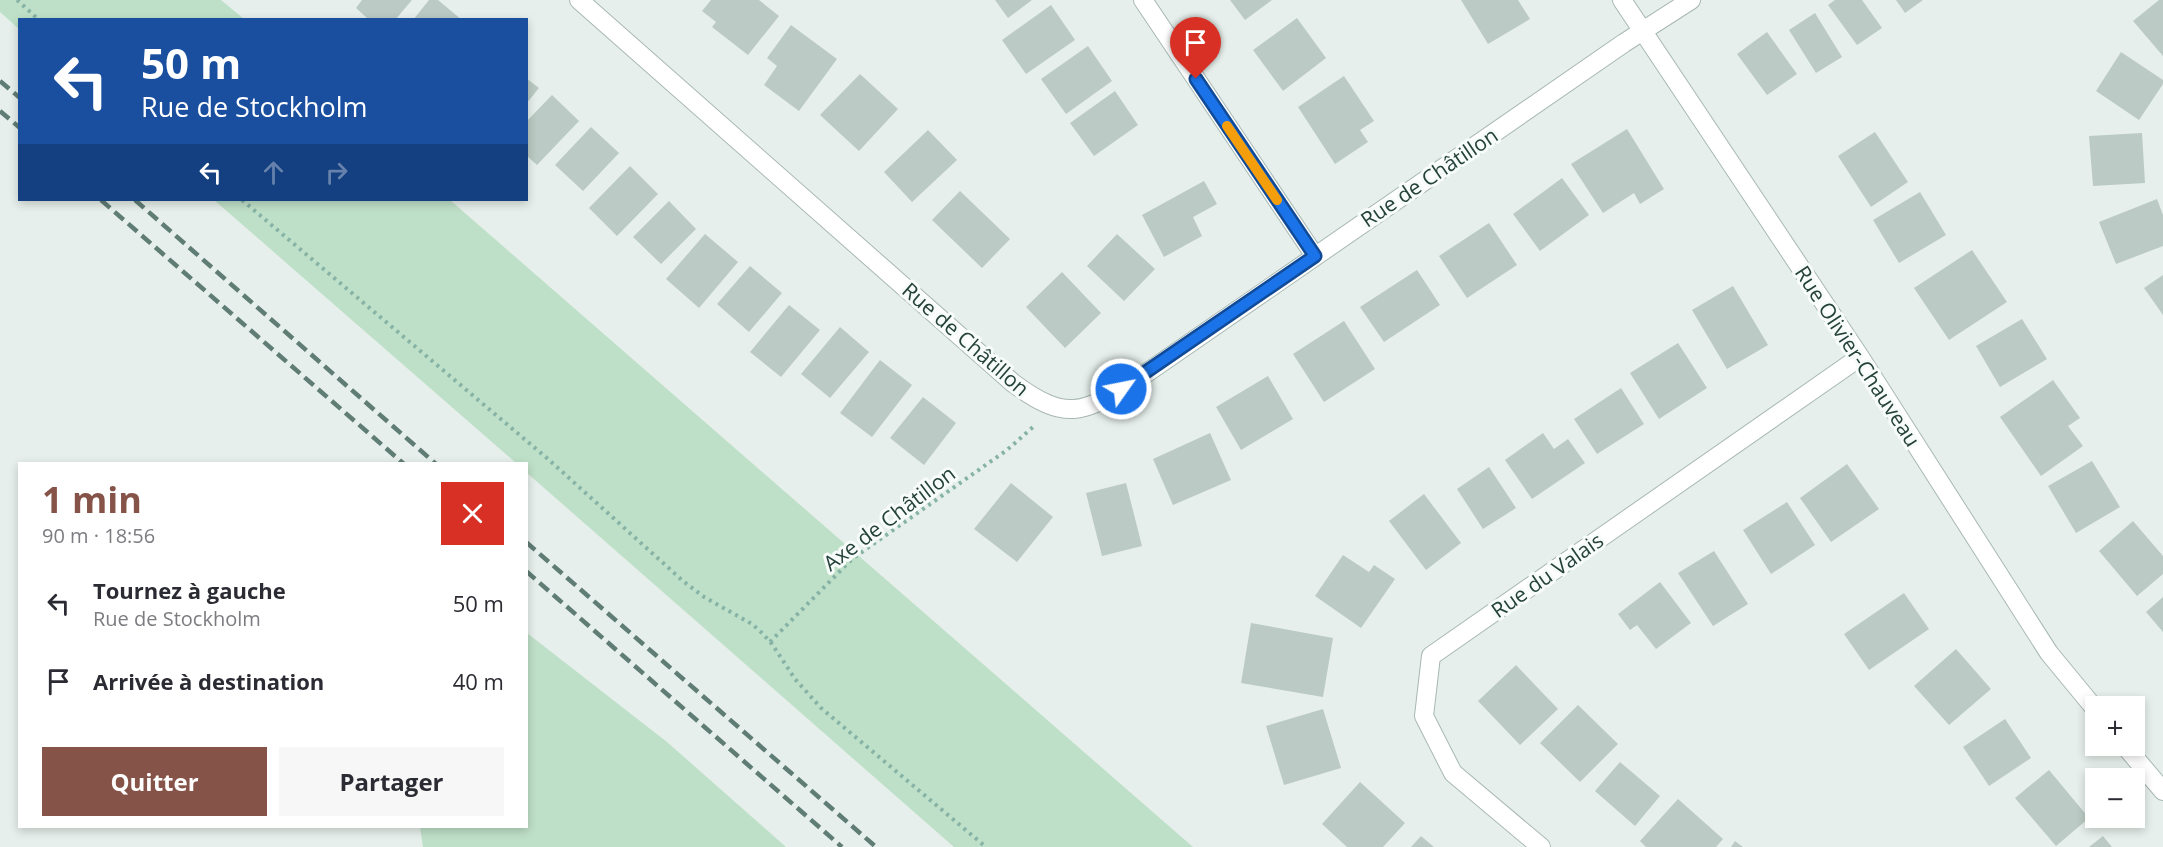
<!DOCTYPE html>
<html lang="fr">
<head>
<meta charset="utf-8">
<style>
  :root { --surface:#fff; --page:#f7f7f7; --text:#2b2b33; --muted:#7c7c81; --accent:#855347 }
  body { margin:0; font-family:"Open Sans",sans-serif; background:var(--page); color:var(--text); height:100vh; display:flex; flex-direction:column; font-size:22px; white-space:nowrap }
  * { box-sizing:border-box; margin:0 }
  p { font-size:20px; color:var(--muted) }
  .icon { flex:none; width:33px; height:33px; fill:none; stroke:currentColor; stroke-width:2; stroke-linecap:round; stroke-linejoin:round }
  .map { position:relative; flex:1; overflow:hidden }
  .side { position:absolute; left:18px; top:462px; width:510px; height:366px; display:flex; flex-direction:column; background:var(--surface); border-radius:0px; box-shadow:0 3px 9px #0003 }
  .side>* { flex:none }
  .hud { position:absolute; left:18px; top:18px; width:510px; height:183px; border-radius:0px; box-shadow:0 3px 9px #0003; background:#1a4fa0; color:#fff; overflow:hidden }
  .tools { position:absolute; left:2085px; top:696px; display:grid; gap:12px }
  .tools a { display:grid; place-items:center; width:60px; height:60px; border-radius:0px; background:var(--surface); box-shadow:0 3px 9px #0003; font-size:30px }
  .pin { position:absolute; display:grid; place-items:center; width:51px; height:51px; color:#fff; margin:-62px -26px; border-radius:50% 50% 50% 0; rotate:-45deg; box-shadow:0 0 6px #0007 }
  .pin .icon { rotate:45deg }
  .me { position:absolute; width:66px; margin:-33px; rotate:57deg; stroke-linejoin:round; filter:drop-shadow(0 0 4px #0008) }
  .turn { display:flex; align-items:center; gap:21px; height:126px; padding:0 24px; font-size:27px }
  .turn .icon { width:78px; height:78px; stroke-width:2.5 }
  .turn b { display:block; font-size:42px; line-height:51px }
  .lanes { display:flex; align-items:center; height:57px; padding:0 24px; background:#0003; justify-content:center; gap:30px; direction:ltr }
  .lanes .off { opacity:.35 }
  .round { display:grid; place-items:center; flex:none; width:63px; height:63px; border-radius:0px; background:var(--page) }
  .headline { display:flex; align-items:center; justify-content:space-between; height:102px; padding:0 24px }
  h1 { font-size:36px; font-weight:700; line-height:45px; color:var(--accent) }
  .primary-button { display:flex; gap:12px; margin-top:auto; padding:12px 24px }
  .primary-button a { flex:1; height:69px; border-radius:0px; background:var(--accent); color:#fff; font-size:24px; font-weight:700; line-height:69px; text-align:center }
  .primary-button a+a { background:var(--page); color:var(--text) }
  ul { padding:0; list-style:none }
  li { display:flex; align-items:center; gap:18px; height:78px; padding:0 24px }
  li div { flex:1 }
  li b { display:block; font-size:22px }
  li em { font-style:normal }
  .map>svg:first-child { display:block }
</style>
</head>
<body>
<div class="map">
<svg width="2163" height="847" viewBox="0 0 2163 847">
  <rect width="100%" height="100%" fill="#e6efeb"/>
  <!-- green -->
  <path fill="#bfe0c8" d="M0 0H221L244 19 20 20 19 29 0 12Z
    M214 200H450L1193 847H954L527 473 526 464 516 463Z
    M527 633 667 742 786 847H423L420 827 526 826Z"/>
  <!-- building -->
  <path fill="#bbcac4" d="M362 0H412L395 20H369L356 8Z
    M429 0H438L462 20H413Z
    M711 0H759L779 16 748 55 712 27 716 22 702 11Z
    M995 0H1032L1008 18Z
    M1230 0H1272L1245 20Z
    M1461 0H1518L1530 19 1488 44Z
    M1835 0H1862L1882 28 1857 45 1828 5Z
    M1896 0H1923L1905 13Z
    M2159 0H2163V56L2133 21Z
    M1051 5 1075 40 1026 74 1002 40Z
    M1815 13 1842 57 1816 73 1789 30Z
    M1297 18 1326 58 1283 91 1253 50Z
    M791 25 837 59 799 111 764 85 777 66 767 58Z
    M1767 32 1797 74 1767 95 1737 54Z
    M1088 46 1112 81 1066 114 1041 79Z
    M2121 52 2163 80V84L2139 120 2096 91Z
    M860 74 898 109 859 151 820 115Z
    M1344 76 1374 121 1360 130 1368 142 1335 164 1298 107Z
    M526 78 539 88 526 104Z
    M1115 91 1138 125 1094 156 1070 123Z
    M552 95 579 121 537 165 526 155V122Z
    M591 127 619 153 583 191 555 165Z
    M1627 129 1664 189 1640 204 1634 193 1603 213 1571 164Z
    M928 130 957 160 912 202 884 172Z
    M1875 132 1908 182 1871 207 1838 156Z
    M2142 133 2145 183 2093 186 2089 136Z
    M630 166 658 194 617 236 589 208Z
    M1562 178 1589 215 1540 251 1513 214Z
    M1204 181 1217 204 1193 217 1202 236 1164 257 1142 215Z
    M960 191 1010 239 982 268 932 220Z
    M1920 192 1946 235 1899 263 1873 220Z
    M2157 199 2163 215V246L2116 264 2099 222Z
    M669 201 696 229 661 264 633 237Z
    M1489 223 1517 265 1467 298 1439 256Z
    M705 234 738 262 699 308 666 279Z
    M1117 234 1155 269 1124 301 1087 266Z
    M1972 250 2007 302 1949 340 1914 288Z
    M750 266 782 293 749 332 717 304Z
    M1417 270 1440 305 1384 342 1360 307Z
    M1062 272 1101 313 1065 348 1026 307Z
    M2163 275V315L2144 288Z
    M1733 286 1768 345 1727 369 1692 310Z
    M789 305 820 330 781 377 750 352Z
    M2022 319 2047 359 2000 387 1976 346Z
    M1344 321 1375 369 1324 402 1293 354Z
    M840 327 869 352 830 398 801 374Z
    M1678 343 1707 388 1659 419 1630 373Z
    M880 360 912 385 872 437 840 413Z
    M1268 376 1293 419 1241 450 1216 407Z
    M2053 380 2080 418 2068 426 2083 446 2041 476 2000 417Z
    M1621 388 1644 424 1597 454 1574 419Z
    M923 397 956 423 924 465 890 438Z
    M1210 433 1231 480 1173 505 1153 459Z
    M1543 433 1554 449 1568 439 1585 463 1532 499 1505 460Z
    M2092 461 2120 507 2076 533 2048 486Z
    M1847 464 1879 509 1831 542 1800 498Z
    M1489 467 1516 508 1483 529 1457 489Z
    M1011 483 1053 517 1017 562 974 529Z
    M1126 483 1142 546 1102 556 1086 493Z
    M1424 494 1461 543 1426 570 1389 521Z
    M1787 502 1815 545 1771 574 1743 530Z
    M2133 521 2163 556V574L2137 596 2099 551Z
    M1714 551 1748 604 1713 626 1678 573Z
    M1343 555 1369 572 1374 565 1395 579 1361 628 1315 596Z
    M1660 582 1691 623 1656 649 1637 625 1630 630 1618 614Z
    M1904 593 1929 629 1869 670 1844 634Z
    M2163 597V632L2146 612Z
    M1251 623 1333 638 1323 697 1241 683Z
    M1956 649 1991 689 1949 725 1914 686Z
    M1516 665 1558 709 1520 745 1478 701Z
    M1578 705 1618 744 1580 782 1540 743Z
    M1323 709 1341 768 1284 785 1266 726Z
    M2005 719 2031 758 1989 786 1963 747Z
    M1620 762 1660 796 1635 826 1595 791Z
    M2049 770 2089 818 2056 846 2015 798Z
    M1360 782 1405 823 1383 847H1347L1322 824Z
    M1678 799 1723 839 1716 847H1646L1640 841Z
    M1421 836 1434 847H1411Z
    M2103 836 2112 847H2089Z
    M1735 841 1743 847H1731Z"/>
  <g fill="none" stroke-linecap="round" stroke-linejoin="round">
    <!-- minor casing -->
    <g stroke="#a8b8b2" stroke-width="20">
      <path id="minor" d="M579 0 1013 383C1066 422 1082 414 1135 381L1624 43 1691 0
        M1143 0 1315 256
        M1622 0 1860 357 2049 653 2096 710
        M2125 746 2163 791
        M1541 847 1453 773 1424 716 1431 656 1860 357"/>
    </g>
    <!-- path -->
    <path stroke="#86b3a5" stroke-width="4" stroke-dasharray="3 4.5" stroke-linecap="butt" d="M17 0 39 20
      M242 200 548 459 683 581 704 597 752 624 762 633 772 644 795 679 821 708 986 847
      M770 642 852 559 1007 450 1033 427"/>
    <!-- minor -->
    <use href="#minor" stroke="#fff" stroke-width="18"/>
    <!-- rail -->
    <path stroke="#5f7d75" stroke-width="4.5" stroke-dasharray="12 6" stroke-linecap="butt" d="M0 81 20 98
      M0 111 20 128
      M101 200 404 464
      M135 200 436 464
      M526 542 876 847
      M526 571 842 847"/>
  </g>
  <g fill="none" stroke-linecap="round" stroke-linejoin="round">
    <!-- route casing -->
    <g stroke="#114b97" stroke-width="15">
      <path id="route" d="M1121 389 1315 256 1196 79"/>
    </g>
    <!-- route -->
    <use href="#route" stroke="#1a73e8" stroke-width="10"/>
    <!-- slow -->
    <path stroke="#f59e0b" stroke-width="10" d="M1227 126 1277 200"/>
  </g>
  <g text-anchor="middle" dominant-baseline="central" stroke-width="6" stroke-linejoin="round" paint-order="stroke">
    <!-- street labels -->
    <g font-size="21" fill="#24423a" stroke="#f7fbf9">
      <text transform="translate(1429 177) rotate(-34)">Rue de Châtillon</text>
      <text transform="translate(966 339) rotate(41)">Rue de Châtillon</text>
      <text transform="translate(1858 356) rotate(57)">Rue Olivier-Chauveau</text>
      <text transform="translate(889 518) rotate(-37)">Axe de Châtillon</text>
      <text transform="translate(1547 575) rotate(-35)">Rue du Valais</text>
    </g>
  </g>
</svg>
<div class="tools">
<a>+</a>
<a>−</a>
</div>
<div class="pin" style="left:1196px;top:79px;background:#d93025"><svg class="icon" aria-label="arrive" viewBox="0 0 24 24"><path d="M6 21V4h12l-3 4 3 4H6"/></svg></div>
<svg class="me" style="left:1121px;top:389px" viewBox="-20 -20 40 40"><circle r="17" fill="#1a73e8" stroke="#fff" stroke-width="3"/><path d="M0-11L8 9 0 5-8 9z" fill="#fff"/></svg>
<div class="hud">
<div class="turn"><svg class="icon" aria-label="left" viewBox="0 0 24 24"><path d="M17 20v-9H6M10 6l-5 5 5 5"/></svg><div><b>50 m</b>Rue de Stockholm</div></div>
<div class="lanes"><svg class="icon" aria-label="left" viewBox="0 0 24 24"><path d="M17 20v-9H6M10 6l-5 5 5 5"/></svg><svg class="icon off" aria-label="ahead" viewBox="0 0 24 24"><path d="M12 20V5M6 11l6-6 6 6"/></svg><svg class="icon off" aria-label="right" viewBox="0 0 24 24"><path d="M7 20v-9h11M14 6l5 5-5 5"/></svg></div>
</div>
<section class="side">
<div class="headline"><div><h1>1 min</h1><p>90 m · 18:56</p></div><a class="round" style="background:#d93025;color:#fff"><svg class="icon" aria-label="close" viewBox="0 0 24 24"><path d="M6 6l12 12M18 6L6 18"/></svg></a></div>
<ul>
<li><svg class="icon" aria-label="left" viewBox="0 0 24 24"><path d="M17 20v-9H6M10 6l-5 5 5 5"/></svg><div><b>Tournez à gauche</b><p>Rue de Stockholm</p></div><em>50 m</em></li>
<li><svg class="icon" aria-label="arrive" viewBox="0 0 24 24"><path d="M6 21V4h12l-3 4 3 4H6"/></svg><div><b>Arrivée à destination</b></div><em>40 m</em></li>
</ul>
<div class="primary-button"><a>Quitter</a><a>Partager</a></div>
</section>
</div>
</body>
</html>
